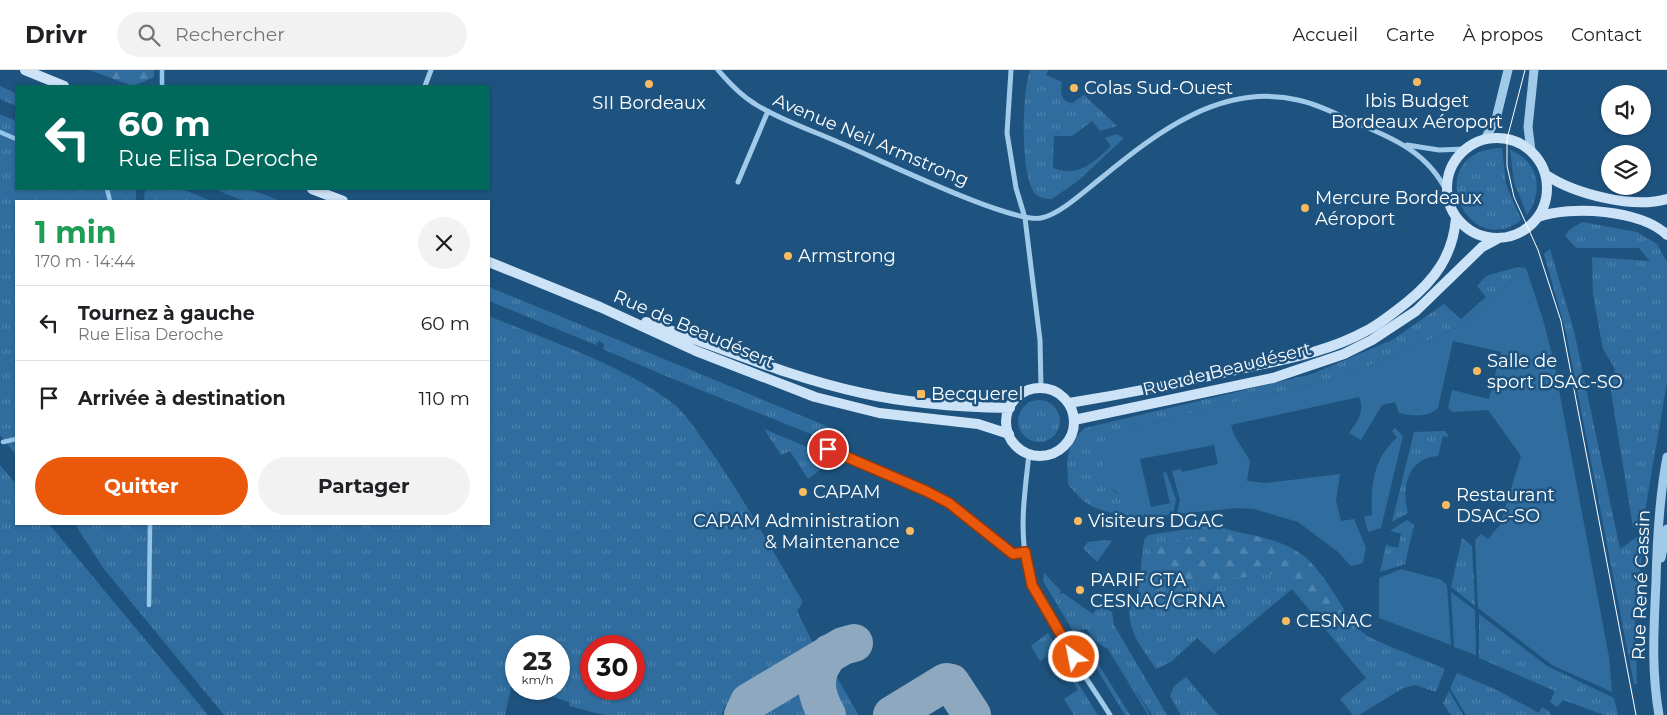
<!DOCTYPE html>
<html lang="fr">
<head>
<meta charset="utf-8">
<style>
  :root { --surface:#fff; --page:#f2f2f2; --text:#202124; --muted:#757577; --line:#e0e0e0; --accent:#ea580c }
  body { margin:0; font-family:Montserrat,sans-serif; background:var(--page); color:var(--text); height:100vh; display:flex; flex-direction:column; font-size:19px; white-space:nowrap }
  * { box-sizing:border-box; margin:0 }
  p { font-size:16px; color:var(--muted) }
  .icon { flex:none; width:28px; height:28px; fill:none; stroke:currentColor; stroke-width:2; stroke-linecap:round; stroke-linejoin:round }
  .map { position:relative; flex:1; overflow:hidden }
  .sheet { position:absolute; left:15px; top:130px; width:475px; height:325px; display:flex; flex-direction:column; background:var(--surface); border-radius:0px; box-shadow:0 1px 4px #0004 }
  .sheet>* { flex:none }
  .top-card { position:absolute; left:15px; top:15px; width:475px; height:105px; border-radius:0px; box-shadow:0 1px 4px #0004; background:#00695c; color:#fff; overflow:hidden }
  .controls { position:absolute; left:1601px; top:15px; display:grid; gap:10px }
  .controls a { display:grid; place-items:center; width:50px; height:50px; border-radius:50%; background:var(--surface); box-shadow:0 1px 4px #0004; font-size:25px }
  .speed { position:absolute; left:505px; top:565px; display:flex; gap:10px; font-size:25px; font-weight:700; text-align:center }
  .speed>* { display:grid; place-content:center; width:65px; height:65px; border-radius:50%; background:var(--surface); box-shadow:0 1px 4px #0004; line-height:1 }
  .speed small { font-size:12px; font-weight:400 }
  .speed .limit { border:8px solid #d22; background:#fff; color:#111 }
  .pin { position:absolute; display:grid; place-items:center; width:42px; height:42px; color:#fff; margin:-21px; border:2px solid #fff; border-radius:50%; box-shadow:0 1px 5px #0007 }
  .me { position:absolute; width:55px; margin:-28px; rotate:327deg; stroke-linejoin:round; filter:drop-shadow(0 0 4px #0008) }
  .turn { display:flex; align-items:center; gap:18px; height:105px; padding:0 20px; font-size:22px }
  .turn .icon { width:65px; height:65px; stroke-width:2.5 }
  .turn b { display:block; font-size:35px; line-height:42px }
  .round { display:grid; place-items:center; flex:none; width:52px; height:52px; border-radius:26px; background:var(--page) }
  .summary { display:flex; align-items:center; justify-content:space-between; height:85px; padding:0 20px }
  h1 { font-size:30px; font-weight:700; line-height:38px; color:#1e9e55 }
  .button { display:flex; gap:10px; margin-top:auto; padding:10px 20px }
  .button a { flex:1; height:58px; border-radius:30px; background:var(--accent); color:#fff; font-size:20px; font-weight:700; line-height:58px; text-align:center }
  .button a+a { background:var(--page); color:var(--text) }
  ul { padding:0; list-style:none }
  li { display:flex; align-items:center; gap:15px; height:75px; padding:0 20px; border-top:1px solid var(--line) }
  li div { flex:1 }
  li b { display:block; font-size:19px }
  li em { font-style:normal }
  header { display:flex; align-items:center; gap:30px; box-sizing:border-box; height:70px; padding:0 25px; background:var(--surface); border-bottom:1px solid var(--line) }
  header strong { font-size:24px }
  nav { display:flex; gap:28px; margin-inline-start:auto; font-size:18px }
  .search { width:350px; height:45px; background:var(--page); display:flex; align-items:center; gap:12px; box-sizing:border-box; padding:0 18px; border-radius:28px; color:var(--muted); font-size:19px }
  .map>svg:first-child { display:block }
</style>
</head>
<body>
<header>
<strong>Drivr</strong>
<div class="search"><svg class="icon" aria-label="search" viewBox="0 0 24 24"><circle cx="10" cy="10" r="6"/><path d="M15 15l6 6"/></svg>Rechercher</div>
<nav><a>Accueil</a><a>Carte</a><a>À propos</a><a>Contact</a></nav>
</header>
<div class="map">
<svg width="1667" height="645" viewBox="0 0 1667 645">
  <defs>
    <pattern id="grass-tufts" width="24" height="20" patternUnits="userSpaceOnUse" patternTransform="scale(1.25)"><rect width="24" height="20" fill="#306d9e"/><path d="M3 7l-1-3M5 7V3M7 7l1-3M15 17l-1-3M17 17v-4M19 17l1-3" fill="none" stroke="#4f83ad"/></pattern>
    <pattern id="forest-firs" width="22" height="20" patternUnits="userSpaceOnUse" patternTransform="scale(1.25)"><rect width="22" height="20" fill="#306d9e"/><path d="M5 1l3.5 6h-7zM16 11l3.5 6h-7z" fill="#4f83ad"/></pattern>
  </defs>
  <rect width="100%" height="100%" fill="#1e537f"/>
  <!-- grass -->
  <path fill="url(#grass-tufts)" fill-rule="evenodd" d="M1030 0H1048L1046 5 1062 12C1060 22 1061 32 1072 33L1084 25 1117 56 1100 61 1092 51 1072 66H1054L1053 98C1079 108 1094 92 1111 76L1105 68 1116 64 1124 68 1079 110 1052 129C1045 129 1038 128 1034 122 1020 102 1022 24 1030 0Z
    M0 16 16 23V36L0 29Z
    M0 44 16 51V119H136V131H16V385L0 365Z
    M1502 78 1506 114 1521 150C1465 193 1419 80 1502 78Z
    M1510 80C1539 91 1544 121 1527 145L1514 112Z
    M145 119H182L212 131H144Z
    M214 119H250L280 131H244Z
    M1582 152 1637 162 1657 174 1667 192V312L1642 459 1633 457 1610 316 1615 299 1603 279 1593 224 1592 187 1650 191 1639 178H1576L1565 166 1569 160Z
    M1550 179 1574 261 1620 479 1637 467 1643 471 1635 551 1637 614H1634L1566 262 1544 184Z
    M1518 197 1526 198 1463 255 1359 300 1317 313 1118 361 1113 421 1130 431 1128 446C1099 441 1086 438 1068 414 1067 388 1065 376 1085 358L1312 304 1392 270 1444 234 1461 249 1486 227 1477 216 1486 206Z
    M489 217 836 360 831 372 668 307 603 279 604 274 599 271 596 275 489 231Z
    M489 246C547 270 621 294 671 332 685 342 695 359 705 373 741 423 771 479 803 532L797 541 815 577 809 584 738 627 725 636 722 645H604L569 636V632L528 619H559V576H516V615L512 614 505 645H224L104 499 75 454H489ZM591 576H634V619H591Z
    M1018 351a21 21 0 1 1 42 0a21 21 0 1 1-42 0Z
    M764 359 826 385 820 400 808 409 790 381 781 385Z
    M1445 361 1449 367 1443 366 1438 386C1407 388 1401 419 1408 443L1392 452 1414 362Z
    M0 395 16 414V454H49L208 645H0Z
    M1407 450 1414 455 1405 494 1380 502 1386 475 1398 478 1401 464 1390 461Z
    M1215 455C1243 466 1273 466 1298 482 1328 501 1336 539 1362 562 1374 572 1428 591 1445 599L1436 622 1415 615 1403 618 1359 645H1353L1340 629 1366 608 1292 519 1214 584 1197 568 1171 592 1156 599C1141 576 1128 563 1129 534L1137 531 1144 470 1148 465Z
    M1462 468 1472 476 1475 536 1451 517Z
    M1106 470 1112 471 1097 492 1083 478 1088 472Z
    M1044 503 1061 521 1059 524 1063 523 1093 544 1099 535 1112 542 1114 555 1167 645H1152L1130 611 1150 645H1148L1108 579 1097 573 1086 559 1073 561 1043 511Z
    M1479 544 1547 596 1614 628 1618 645H1604L1563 630 1557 637 1550 632 1555 621 1479 588Z
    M1048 563 1097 644 1098 645H1074L1064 629 1078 620 1053 579 1046 583 1047 586 1040 591 1031 576Z
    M1079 570 1084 571 1130 645H1125Z
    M831 597 858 644V645H840C831 630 822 615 831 597Z
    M1457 603 1497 620 1539 643 1542 637 1550 642V645H1466L1450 618Z
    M1186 607 1218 645H1181L1170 626 1174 616Z
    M791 617 802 622 815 645H752L757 636Z
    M1449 621 1463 645H1451L1443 633Z"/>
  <!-- forest -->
  <path fill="url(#forest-firs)" d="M89 0H154V7L133 16Z
    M1235 462C1297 472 1312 487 1344 539L1331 549 1296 508 1271 504 1162 517 1148 475Z"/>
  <!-- park -->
  <path fill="#306d9e" d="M1526 198 1544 253 1553 288 1609 587 1612 622 1552 595 1478 538 1475 470 1481 464 1488 469 1500 455 1521 386 1488 340 1453 342 1448 338 1452 320 1489 329 1501 282 1453 271 1438 338C1427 348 1413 346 1399 343L1395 332 1382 335 1361 370 1349 363C1358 351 1365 342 1359 327L1231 355 1234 365 1250 391 1247 411 1265 413 1340 404 1336 431 1341 451 1354 449 1366 478 1363 493 1351 496 1338 482 1298 452 1254 439 1238 438 1177 444 1180 430 1172 401 1181 399 1182 402 1218 394 1214 375 1140 389 1151 437 1170 433 1163 403 1166 402 1176 429 1173 445 1128 446 1129 431C1106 417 1105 411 1101 385L1118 361 1317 313 1359 300 1463 255Z
    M1395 358 1403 366 1381 458 1368 462 1364 447 1372 445C1371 415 1373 388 1397 368L1392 361Z
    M1401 499 1442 510 1447 516 1451 575 1379 548V508Z
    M1451 522 1475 540 1476 585 1454 577Z"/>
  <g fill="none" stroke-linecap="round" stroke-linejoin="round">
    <!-- stream -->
    <path stroke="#94c6ea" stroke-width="4.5" d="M162 16V0
      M0 62 16 69
      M107 119 110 131
      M3 372 16 369
      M149 535 150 454"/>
    <!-- taxiway -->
    <path stroke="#8ea9bf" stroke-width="38" d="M743 645 749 632 843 576 854 573
      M827 645C814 622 812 604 830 583
      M892 645 946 612 951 613 972 645"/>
    <!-- minor -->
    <path stroke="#a1c9e8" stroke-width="5" d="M718 0C729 13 740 25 755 34 780 50 811 60 838 72 874 87 1011 154 1041 148 1059 145 1086 120 1100 109 1156 63 1221 12 1298 30 1318 34 1338 45 1357 53 1395 69 1428 83 1447 122
      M1011 0 1007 63 1016 118 1025 148 1040 270 1041 318
      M425 16 431 0
      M1407 75 1439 80 1465 79
      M738 112 768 41
      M829 379 926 421 949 433 1013 484 1025 482
      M1029 384C1025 421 1019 458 1027 495 1036 541 1085 604 1110 645"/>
    <!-- tertiary -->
    <path stroke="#a1c9e8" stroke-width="9" d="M1485 69 1496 49 1508 0
      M1531 81 1528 57 1534 0
      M1661 488 1667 459
      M1659 645C1651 600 1654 557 1656 512 1657 470 1659 428 1667 387"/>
    <!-- secondary -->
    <path stroke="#cce3f7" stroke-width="10" d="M25 0 64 16
      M1447 118a50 50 0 1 1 100 0a50 50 0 1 1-100 0Z
      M1546 105C1575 124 1633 139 1667 129
      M312 119 343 131
      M1538 147C1571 135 1641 140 1667 165
      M489 192 600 237 696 281 815 327 879 343 978 354 1009 364
      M646 252C717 276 788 307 862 323 911 334 960 337 1010 338
      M1006 352a34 34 0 1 1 68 0a34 34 0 1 1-68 0Z
      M1069 333C1125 324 1180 313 1236 300 1280 290 1326 283 1366 261 1380 254 1393 243 1406 233 1435 210 1453 185 1456 148
      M1074 350 1273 308 1344 284 1372 270 1416 241 1482 177 1497 169"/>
    <!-- tram -->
    <path stroke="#fff" stroke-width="1" d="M1525 0 1507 69V96L1514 127 1538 180 1561 251 1636 645"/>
  </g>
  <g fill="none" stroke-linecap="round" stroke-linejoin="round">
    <!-- route casing -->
    <g stroke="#983908" stroke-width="12">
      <path id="route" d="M828 379 926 421 949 433 1013 484 1025 482 1032 515 1074 587"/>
    </g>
    <!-- route -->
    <use href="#route" stroke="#ea580c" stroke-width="9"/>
  </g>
  <!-- markers -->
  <g fill="#f8bb60" stroke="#1e537f" stroke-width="2">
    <circle cx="1417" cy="12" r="5"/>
    <circle cx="649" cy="14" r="5"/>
    <circle cx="1074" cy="18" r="5"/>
    <circle cx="1305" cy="138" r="5"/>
    <circle cx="788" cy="186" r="5"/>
    <circle cx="1477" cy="301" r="5"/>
    <rect x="916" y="319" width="10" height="10" rx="2.5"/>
    <circle cx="803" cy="422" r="5"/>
    <circle cx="1446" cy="435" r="5"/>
    <circle cx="1078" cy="451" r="5"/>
    <circle cx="910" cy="461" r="5"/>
    <circle cx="1080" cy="520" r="5"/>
    <circle cx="1286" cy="551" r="5"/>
  </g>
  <g text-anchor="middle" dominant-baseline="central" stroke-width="5" stroke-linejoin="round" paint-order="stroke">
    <!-- poi labels -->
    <g font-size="18" fill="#fff" stroke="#1e537f" text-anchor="start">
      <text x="1084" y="18">Colas Sud-Ouest</text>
      <text x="1417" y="31" text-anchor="middle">Ibis Budget<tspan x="1417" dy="21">Bordeaux Aéroport</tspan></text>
      <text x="649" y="33" text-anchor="middle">SII Bordeaux</text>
      <text x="1315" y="128">Mercure Bordeaux<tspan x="1315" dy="21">Aéroport</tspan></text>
      <text x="798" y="186">Armstrong</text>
      <text x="1487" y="291">Salle de<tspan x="1487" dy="21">sport DSAC-SO</tspan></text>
      <text x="931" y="324">Becquerel</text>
      <text x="813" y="422">CAPAM</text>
      <text x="1456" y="425">Restaurant<tspan x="1456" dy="21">DSAC-SO</tspan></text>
      <text x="900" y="451" text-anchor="end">CAPAM Administration<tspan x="900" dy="21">&amp; Maintenance</tspan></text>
      <text x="1088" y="451">Visiteurs DGAC</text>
      <text x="1090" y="510">PARIF GTA<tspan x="1090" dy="21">CESNAC/CRNA</tspan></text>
      <text x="1296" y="551">CESNAC</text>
    </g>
    <!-- street labels -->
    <g font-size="18" fill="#fff" stroke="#1e537f">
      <text transform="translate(871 70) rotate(23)">Avenue Neil Armstrong</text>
      <text transform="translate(694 259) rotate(23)">Rue de Beaudésert</text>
      <text transform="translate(1227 299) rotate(-14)">Rue de Beaudésert</text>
      <text transform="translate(1641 515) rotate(-88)">Rue René Cassin</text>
    </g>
  </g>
</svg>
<div class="controls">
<a><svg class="icon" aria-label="sound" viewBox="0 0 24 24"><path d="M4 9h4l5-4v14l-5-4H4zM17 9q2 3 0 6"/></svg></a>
<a><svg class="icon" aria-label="layers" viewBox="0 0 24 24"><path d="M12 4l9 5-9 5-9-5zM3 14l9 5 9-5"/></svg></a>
</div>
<div class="speed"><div>23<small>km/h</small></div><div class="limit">30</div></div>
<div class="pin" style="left:828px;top:379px;background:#d93025"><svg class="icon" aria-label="arrive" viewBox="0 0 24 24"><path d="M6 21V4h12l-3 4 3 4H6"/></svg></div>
<svg class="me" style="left:1074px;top:587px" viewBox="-20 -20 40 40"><circle r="17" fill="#ea580c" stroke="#fff" stroke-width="3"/><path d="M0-11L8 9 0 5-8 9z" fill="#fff"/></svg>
<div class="top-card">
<div class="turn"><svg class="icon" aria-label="left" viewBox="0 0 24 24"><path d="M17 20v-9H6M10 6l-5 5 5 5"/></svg><div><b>60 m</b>Rue Elisa Deroche</div></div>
</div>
<section class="sheet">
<div class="summary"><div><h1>1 min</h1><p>170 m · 14:44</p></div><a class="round"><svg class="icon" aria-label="close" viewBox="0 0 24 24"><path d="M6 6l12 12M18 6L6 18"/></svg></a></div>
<ul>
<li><svg class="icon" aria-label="left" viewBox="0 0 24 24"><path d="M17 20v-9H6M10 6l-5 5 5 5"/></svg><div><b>Tournez à gauche</b><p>Rue Elisa Deroche</p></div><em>60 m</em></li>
<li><svg class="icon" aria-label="arrive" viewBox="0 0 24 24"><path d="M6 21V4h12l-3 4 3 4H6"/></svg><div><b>Arrivée à destination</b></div><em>110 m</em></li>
</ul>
<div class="button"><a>Quitter</a><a>Partager</a></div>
</section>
</div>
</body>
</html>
